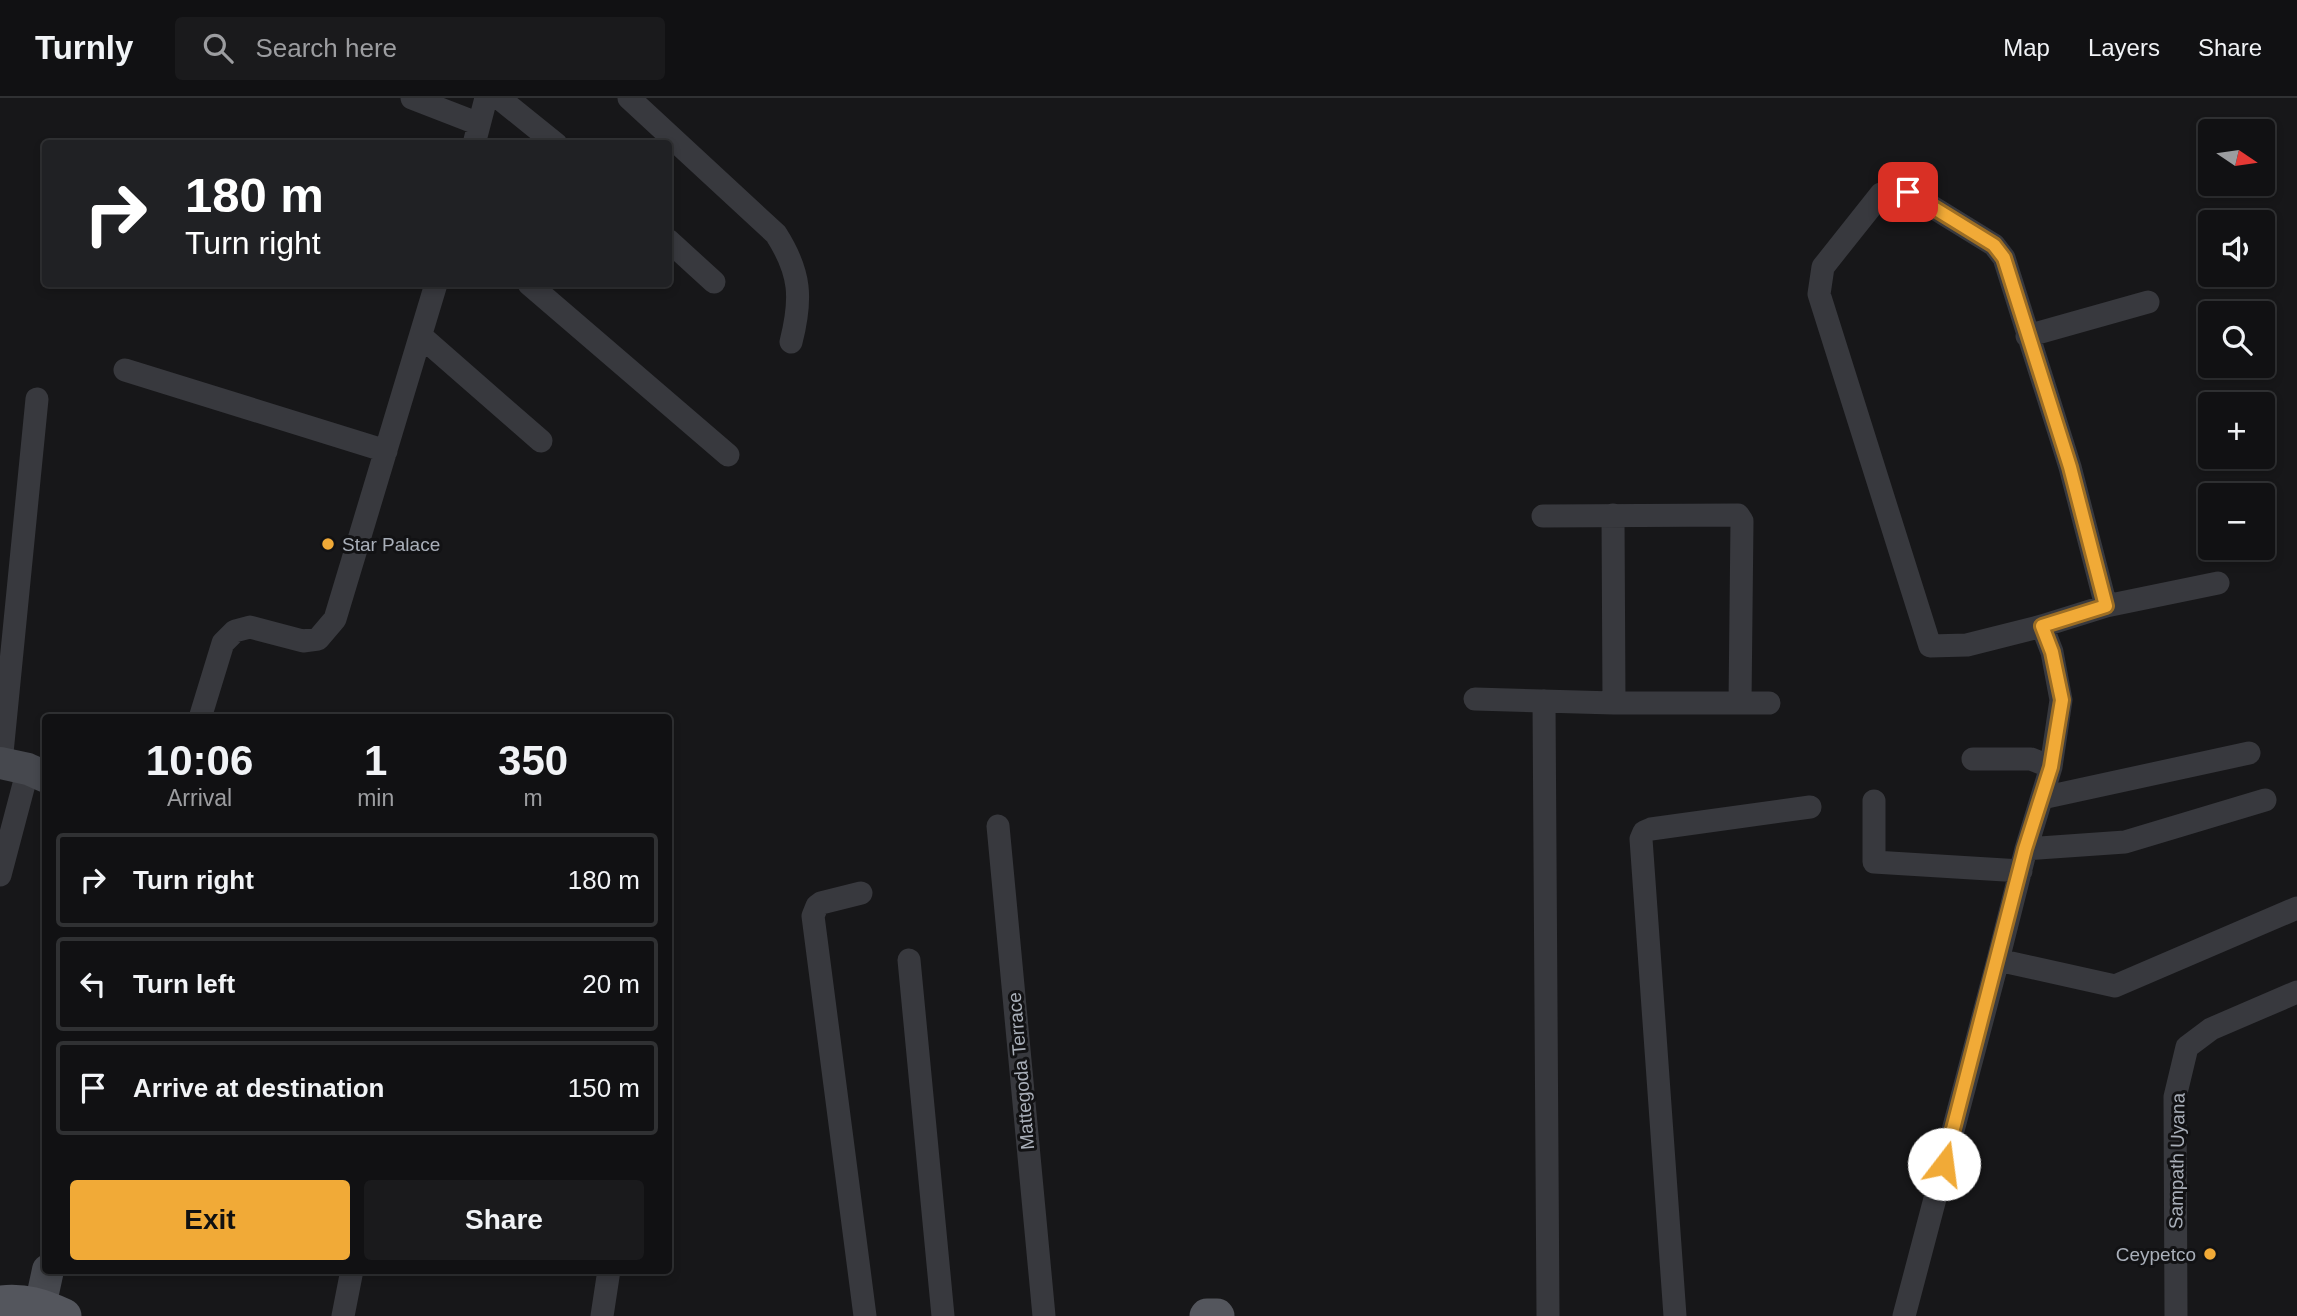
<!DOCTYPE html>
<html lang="en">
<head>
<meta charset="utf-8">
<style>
  :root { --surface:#111113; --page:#1a1a1c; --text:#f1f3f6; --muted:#9c9da0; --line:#303133; --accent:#f1aa37 }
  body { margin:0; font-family:Helvetica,sans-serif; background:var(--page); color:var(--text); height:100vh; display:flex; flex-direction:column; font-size:26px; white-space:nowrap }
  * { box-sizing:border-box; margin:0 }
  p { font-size:23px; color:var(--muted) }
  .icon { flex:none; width:38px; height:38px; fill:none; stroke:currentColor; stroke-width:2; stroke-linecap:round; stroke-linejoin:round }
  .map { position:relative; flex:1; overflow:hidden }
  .panel { position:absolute; left:42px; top:616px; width:630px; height:560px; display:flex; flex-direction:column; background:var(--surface); border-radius:7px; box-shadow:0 4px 10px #0003,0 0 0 2px var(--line) }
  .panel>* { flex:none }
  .top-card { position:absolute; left:42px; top:42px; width:630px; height:147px; border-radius:7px; box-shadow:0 4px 10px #0003,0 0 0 2px var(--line); background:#202124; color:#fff; overflow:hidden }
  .needle { width:46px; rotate:103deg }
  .buttons { position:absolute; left:2198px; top:21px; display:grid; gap:14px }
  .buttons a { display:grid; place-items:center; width:77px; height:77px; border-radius:7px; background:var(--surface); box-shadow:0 4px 10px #0003,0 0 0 2px var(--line); font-size:35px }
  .pin { position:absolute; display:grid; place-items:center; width:60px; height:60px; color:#fff; margin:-30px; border-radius:14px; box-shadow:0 4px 10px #0006 }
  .me { position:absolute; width:77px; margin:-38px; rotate:15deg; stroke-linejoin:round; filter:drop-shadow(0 0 5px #0008) }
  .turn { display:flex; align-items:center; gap:24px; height:147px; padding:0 28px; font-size:32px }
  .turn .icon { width:91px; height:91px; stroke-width:2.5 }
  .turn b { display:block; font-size:49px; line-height:60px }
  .eta { display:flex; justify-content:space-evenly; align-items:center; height:119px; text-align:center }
  .eta b { font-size:42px; font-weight:700; line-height:49px }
  .button { display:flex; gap:14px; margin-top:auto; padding:14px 28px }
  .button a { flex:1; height:80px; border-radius:7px; background:var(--accent); color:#111; font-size:28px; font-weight:700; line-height:80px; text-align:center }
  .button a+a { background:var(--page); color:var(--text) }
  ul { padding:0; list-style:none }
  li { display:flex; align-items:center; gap:21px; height:94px; margin:0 14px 10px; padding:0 14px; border:4px solid var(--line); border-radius:7px }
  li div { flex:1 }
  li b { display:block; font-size:26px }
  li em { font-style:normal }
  header { display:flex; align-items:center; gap:42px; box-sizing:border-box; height:98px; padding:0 35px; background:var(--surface); border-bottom:2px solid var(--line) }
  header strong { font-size:33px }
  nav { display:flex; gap:38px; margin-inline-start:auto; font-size:24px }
  .search { width:490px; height:63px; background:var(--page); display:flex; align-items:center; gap:18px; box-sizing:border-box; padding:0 24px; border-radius:7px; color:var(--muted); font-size:26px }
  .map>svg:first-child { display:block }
</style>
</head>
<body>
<header>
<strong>Turnly</strong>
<div class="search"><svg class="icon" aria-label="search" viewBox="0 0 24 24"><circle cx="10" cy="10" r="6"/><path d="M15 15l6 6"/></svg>Search here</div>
<nav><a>Map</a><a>Layers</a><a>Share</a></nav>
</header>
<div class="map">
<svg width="2297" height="1218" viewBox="0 0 2297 1218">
  <rect width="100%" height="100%" fill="#171719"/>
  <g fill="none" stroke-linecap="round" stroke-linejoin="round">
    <!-- street -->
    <path stroke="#38393e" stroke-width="23" d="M412 0 479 26
      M499 0 556 46
      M629 0 776 136C801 175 802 201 791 244
      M474 46 486 0
      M1908 94 1994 147 2004 160 2070 369 2106 508 2042 528 1967 547 1930 548 1819 196 1823 169 1881 96Z
      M668 142 714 184
      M529 186 728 357
      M2027 238 2148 204
      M422 239 541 343
      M125 272 386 353
      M1613 417 1614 605
      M1543 418 1738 417 1742 423 1740 605
      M2106 508 2218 485
      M1475 601 1614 605H1769
      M1544 603 1548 1218
      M200 620 223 545 235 533 250 529 303 543 318 541 335 521 436 186
      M1973 661H2031L2051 669
      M1 665 37 301
      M2042 700 2249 655
      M1874 703V764L2021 773
      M998 728 1044 1218
      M2026 751 2125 744 2265 702
      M0 777 28 671
      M861 795 821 805 817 808 813 818 865 1218
      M909 862 943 1218
      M1998 862 2115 888 2297 810
      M343 1218 352 1172
      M602 1218 609 1172
      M1675 1218 1641 741 1644 734 1651 731 1810 709
      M1904 1218 1998 862 2026 751 2051 669 2061 602 2052 554 2042 528
      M2176 1218 2175 999 2187 949 2211 931 2297 894"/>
    <!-- secondary -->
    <path stroke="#46484e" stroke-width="32" d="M0 665 28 671 46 679
      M38 1218 48 1172"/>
    <!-- primary -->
    <path stroke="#54565d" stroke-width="35" d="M0 1205C24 1202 42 1208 64 1218
      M1207 1218H1217"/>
  </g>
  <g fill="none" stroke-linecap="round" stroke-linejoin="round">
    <!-- route casing -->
    <g stroke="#9d6e24" stroke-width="18">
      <path id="route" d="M1908 94 1994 147 2004 160 2070 369 2106 508 2042 528 2052 554 2062 602 2051 669 2025 751 1944 1066"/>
    </g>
    <!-- route -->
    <use href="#route" stroke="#f1aa37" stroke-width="12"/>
  </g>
  <!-- markers -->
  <g fill="#f1aa37" stroke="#121214" stroke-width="2.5">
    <circle cx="328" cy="446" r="7"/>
    <circle cx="2210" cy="1156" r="7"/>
  </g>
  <g text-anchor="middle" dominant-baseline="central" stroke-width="6" stroke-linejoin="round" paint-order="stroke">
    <!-- poi labels -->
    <g font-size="19" fill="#a9afb9" stroke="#121214" text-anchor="start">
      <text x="342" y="446">Star Palace</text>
      <text x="2196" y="1156" text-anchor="end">Ceypetco</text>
    </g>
    <!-- street labels -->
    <g font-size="19" fill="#a9afb9" stroke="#121214">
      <text transform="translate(1021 973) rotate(-95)">Mattegoda Terrace</text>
      <text transform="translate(2177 1063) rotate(-89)">Sampath Uyana</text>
    </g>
  </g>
</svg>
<div class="buttons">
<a><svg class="needle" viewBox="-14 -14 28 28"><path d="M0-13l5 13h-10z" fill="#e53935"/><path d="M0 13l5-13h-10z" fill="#9c9da0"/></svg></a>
<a><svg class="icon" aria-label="sound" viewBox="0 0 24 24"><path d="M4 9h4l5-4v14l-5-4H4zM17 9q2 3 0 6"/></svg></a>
<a><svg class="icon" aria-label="search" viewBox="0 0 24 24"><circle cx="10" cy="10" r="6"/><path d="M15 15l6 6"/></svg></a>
<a>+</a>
<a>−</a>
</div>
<div class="pin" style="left:1908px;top:94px;background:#d93025"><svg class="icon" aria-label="arrive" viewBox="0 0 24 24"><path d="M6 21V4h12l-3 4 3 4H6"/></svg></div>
<svg class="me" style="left:1944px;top:1066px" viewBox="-20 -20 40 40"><circle r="19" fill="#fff"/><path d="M0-13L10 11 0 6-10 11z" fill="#f1aa37"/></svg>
<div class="top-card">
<div class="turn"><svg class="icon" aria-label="right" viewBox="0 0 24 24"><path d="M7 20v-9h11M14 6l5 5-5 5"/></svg><div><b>180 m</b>Turn right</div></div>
</div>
<section class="panel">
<div class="eta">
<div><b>10:06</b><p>Arrival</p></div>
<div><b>1</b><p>min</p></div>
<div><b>350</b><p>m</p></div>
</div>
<ul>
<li><svg class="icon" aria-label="right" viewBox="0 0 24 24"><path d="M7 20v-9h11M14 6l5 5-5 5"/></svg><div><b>Turn right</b></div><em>180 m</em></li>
<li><svg class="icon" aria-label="left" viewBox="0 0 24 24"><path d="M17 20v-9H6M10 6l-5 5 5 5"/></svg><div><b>Turn left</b></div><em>20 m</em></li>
<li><svg class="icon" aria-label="arrive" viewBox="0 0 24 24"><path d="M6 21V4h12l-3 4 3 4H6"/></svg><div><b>Arrive at destination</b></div><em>150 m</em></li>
</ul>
<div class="button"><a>Exit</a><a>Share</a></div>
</section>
</div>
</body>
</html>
